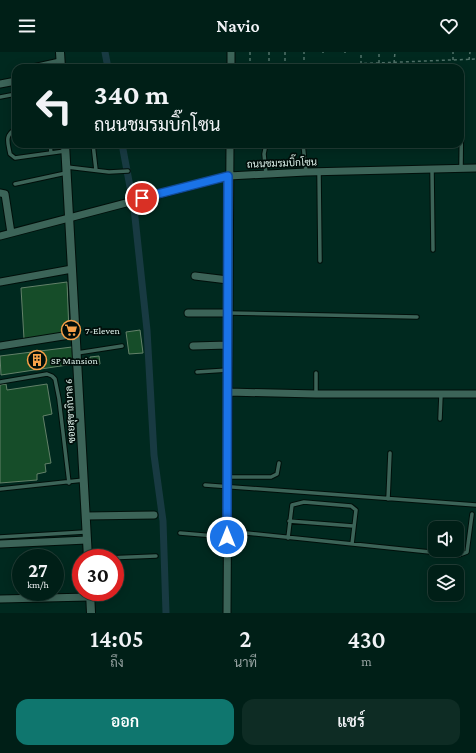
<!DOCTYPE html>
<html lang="th">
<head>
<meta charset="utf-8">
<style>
  :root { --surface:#001f17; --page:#0e2c24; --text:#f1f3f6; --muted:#95a2a1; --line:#223d36; --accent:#0f766e }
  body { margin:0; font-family:"Crimson Pro",Sarabun,serif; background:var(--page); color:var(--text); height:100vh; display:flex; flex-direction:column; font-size:15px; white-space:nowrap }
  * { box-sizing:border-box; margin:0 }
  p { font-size:13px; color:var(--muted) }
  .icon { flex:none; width:22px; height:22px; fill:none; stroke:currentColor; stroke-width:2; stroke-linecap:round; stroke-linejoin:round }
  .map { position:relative; height:561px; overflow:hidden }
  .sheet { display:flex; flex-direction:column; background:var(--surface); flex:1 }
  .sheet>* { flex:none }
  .guide { position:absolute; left:12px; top:12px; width:452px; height:84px; border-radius:12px; box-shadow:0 2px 10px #0003,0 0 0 1px var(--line); background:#001f17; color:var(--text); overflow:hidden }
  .controls { position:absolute; left:428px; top:469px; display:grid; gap:8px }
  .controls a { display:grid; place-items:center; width:36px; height:36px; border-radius:8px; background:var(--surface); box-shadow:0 2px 10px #0003,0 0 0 1px var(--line); font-size:20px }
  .speed { position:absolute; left:12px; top:497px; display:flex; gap:8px; font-size:20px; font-weight:700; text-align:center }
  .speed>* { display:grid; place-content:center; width:52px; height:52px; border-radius:50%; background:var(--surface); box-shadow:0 2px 10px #0003,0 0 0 1px var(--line); line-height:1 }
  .speed small { font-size:10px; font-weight:400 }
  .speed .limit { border:6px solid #d22; background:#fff; color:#111 }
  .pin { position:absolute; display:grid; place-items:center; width:34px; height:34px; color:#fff; margin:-17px; border:2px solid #fff; border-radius:50%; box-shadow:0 1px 4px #0007 }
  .me { position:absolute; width:44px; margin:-22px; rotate:0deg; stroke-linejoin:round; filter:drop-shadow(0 0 3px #0008) }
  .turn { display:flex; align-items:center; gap:14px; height:84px; padding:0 16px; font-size:18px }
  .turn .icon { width:52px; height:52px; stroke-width:2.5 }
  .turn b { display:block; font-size:28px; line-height:34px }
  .eta { display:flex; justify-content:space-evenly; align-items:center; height:68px; text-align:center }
  .eta b { font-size:24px; font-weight:600; line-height:28px }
  .action { display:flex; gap:8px; margin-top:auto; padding:8px 16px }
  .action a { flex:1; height:46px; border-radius:12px; background:var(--accent); color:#fff; font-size:16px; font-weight:600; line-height:46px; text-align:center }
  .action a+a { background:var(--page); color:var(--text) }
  header { display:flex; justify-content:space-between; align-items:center; height:52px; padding:0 16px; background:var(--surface); font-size:18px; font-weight:600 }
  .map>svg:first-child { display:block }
</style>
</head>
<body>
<header><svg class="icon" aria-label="menu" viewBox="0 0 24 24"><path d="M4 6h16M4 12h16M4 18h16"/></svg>Navio<svg class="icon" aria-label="heart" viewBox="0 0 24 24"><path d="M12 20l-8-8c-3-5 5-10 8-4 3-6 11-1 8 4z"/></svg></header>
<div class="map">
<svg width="476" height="561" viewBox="0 0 476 561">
  <rect width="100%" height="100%" fill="#00291f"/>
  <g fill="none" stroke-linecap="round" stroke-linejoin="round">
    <!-- canal -->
    <path stroke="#183a42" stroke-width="7" d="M105 0 108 16
      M122 92 134 156 147 278 154 403 163 469 166 561"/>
  </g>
  <!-- building -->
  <path fill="#164d29" stroke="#638169" d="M67 230 69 280 24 287 21 236Z
    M140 278 143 301 129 302 126 280Z
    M72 295 74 312 1 323 0 304Z
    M99 304 100 312 91 313 90 305Z
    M6 332 7 338 47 332 52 362 43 364 51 411 45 412 46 420 37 422V428L0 431V333Z"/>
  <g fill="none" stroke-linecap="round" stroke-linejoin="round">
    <!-- service casing -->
    <g stroke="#000f0a" stroke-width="5.5">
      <path id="service" d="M0 45 16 42
        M16 77C4 83 8 91 10 102L15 106 65 99
        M50 92 51 101
        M93 92 96 118
        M303 92 306 120
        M67 115 109 120 128 119
        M461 116 462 30
        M432 117 433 198
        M319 120 320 209
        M266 122 264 102 266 92
        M15 132 66 121
        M229 261 417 265
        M77 301 122 294
        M197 320 228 318
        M316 321V342
        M0 330 47 322 52 324 55 327 59 347 69 431
        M440 367 441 343
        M228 425H271L277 422 279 411
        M205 433 476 453
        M0 437 84 428
        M388 447 390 401
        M289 469 353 474
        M227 479 459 503 467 500 472 462
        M180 481 227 485
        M0 485 85 480
        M288 486 292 453 304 450 351 454 356 458 352 492
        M106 506 156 504"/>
    </g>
    <!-- minor casing -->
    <g stroke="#000f0a" stroke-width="9">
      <path id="minor" d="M33 16 60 10
        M231 16V0
        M0 32 16 29
        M0 141 5 142 11 181
        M0 184 229 124 306 120 476 116
        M195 224 228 228
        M0 230 72 217
        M188 261H228
        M0 294 76 282
        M193 294 228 293
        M228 340 316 342H476
        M86 464 154 463
        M0 492 87 488
        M0 547 90 545
        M227 561 230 92"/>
    </g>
    <!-- tertiary casing -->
    <g stroke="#000f0a" stroke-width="10">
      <path id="tertiary" d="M60 0 61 16
        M65 92 88 506
        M90 540 91 561"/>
    </g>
    <!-- path -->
    <path stroke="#507269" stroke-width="1.5" stroke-dasharray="3 3" stroke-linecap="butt" d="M250 0V16
      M345 0V1
      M323 1V0
      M453 8V0
      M469 8 470 0
      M379 11V0
      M394 11 395 0
      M361 12V0
      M304 14V0
      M269 15V0
      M285 15V0
      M250 16 476 7"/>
    <!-- service -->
    <use href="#service" stroke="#3c6458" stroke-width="3.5"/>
    <!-- minor -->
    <use href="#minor" stroke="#3c6458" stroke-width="7"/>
    <!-- tertiary -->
    <use href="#tertiary" stroke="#3c6458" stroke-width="8"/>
  </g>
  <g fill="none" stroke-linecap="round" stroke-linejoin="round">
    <!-- route casing -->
    <g stroke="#114b97" stroke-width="10">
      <path id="route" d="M142 146 228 124 227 485"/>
    </g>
    <!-- route -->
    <use href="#route" stroke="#1a73e8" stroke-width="7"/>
  </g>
  <!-- icons -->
  <defs>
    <g id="supermarket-ring" transform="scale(1)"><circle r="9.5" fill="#010e0a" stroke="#f7a149" stroke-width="1.5"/><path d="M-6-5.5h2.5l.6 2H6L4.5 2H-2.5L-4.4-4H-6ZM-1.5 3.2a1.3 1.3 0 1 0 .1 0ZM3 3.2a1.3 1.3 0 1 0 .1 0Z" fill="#f7a149"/></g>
    <g id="building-ring" transform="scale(1)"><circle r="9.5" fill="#010e0a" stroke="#f7a149" stroke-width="1.5"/><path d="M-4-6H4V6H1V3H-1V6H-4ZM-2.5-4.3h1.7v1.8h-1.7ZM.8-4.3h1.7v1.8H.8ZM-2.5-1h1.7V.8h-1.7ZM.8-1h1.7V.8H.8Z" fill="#f7a149"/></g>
  </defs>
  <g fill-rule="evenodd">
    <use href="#supermarket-ring" x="71" y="278"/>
    <use href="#building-ring" x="37" y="308"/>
  </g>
  <g text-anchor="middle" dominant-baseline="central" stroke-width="3.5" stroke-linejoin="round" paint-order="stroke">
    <!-- street labels -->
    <g font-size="10" fill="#dcf1ea" stroke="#010e0a">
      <text transform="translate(282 111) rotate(-2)">ถนนชมรมบิ๊กโซน</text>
      <text transform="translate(70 359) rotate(-93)">ซอยสุขาภิบาล 6</text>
    </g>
    <!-- poi labels -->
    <g font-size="10" fill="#dcf1ea" stroke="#010e0a" text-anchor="start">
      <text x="85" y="278">7-Eleven</text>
      <text x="51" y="308">SP Mansion</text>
    </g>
  </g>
</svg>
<div class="controls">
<a><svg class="icon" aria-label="sound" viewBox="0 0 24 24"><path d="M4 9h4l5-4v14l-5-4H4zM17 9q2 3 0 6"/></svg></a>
<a><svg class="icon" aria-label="layers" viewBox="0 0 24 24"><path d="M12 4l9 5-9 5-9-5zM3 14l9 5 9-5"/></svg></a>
</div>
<div class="speed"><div>27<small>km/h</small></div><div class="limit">30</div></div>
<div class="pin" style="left:142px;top:146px;background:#d93025"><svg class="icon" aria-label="arrive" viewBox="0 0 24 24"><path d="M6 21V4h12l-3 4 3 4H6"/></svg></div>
<svg class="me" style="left:227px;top:485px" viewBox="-20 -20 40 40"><circle r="17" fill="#1a73e8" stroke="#fff" stroke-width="3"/><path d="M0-11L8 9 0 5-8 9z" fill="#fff"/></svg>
<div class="guide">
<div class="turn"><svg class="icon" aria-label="left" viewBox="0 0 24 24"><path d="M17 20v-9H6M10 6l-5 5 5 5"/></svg><div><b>340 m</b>ถนนชมรมบิ๊กโซน</div></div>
</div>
</div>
<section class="sheet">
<div class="eta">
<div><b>14:05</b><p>ถึง</p></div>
<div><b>2</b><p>นาที</p></div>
<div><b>430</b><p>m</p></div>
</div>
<div class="action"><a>ออก</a><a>แชร์</a></div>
</section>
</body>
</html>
